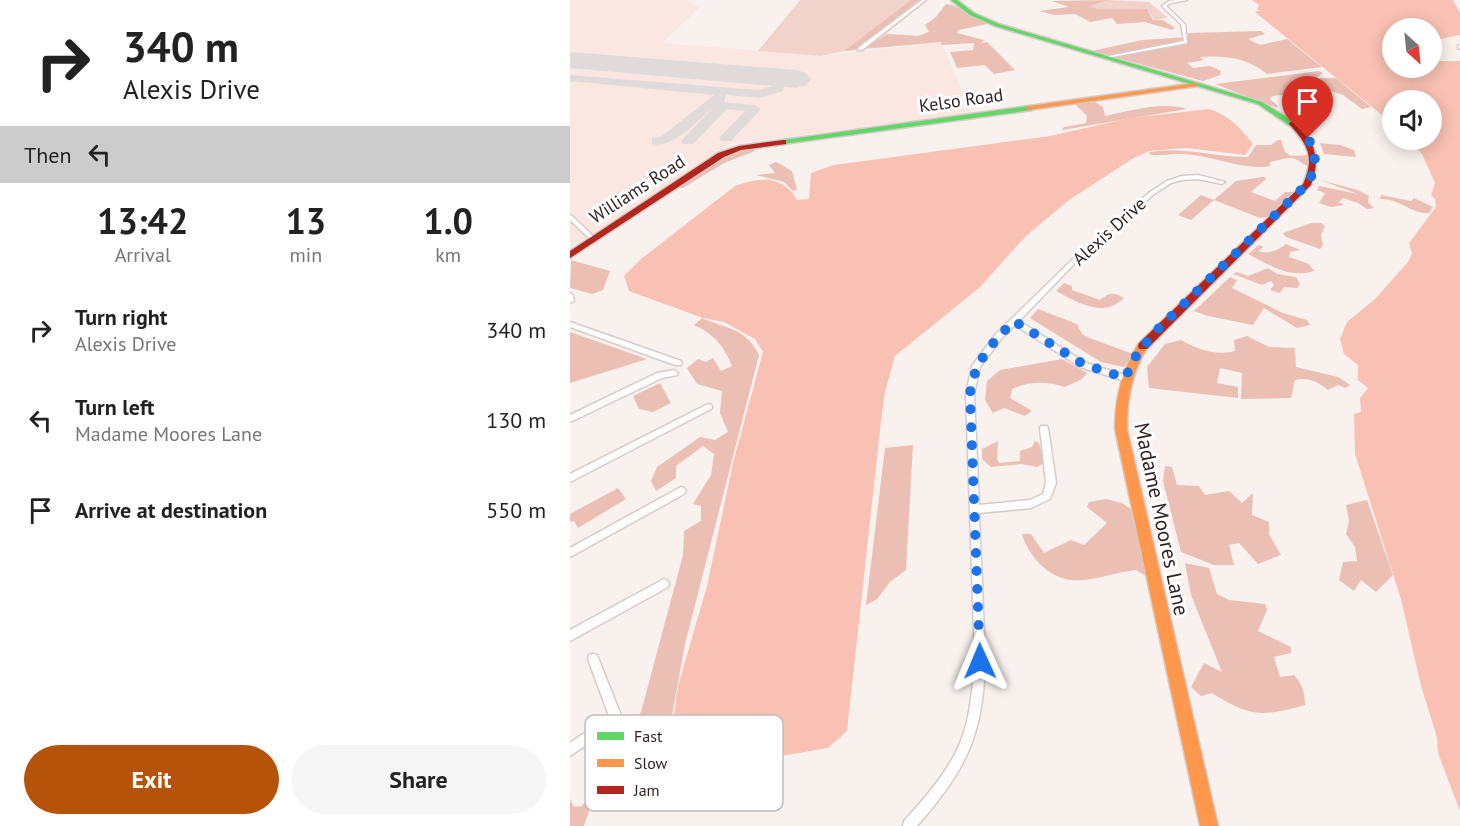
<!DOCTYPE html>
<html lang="en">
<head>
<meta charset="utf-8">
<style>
  :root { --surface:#fff; --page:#f6f6f6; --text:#222; --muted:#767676; --accent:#b45309 }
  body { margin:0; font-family:"PT Sans",sans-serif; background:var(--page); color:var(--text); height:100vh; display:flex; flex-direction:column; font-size:22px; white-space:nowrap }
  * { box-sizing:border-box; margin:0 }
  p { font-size:20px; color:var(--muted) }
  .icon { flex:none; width:33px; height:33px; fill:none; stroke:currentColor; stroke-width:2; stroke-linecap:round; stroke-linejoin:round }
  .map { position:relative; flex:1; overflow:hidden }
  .sheet { display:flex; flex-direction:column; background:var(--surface); width:570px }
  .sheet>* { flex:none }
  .banner { background:#fff; color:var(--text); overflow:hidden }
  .needle { width:39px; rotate:153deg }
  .buttons { position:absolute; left:812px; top:18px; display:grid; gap:12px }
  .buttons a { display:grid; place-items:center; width:60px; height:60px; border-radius:50%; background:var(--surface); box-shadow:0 3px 15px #0003; font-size:30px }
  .pin { position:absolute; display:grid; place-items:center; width:51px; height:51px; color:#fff; margin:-62px -26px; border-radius:50% 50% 50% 0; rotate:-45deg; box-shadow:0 0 6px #0007 }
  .pin .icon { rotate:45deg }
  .me { position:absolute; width:66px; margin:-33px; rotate:359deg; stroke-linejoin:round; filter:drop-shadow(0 0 4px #0008) }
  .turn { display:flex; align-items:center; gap:21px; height:126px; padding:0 24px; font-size:27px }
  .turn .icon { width:78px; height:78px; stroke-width:2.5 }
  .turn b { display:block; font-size:42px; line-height:51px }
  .then { display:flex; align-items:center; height:57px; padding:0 24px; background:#0003; gap:12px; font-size:22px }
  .eta { display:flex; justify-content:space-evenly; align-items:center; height:102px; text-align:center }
  .eta b { font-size:36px; font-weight:700; line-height:42px }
  .cta { display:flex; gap:12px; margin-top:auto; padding:12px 24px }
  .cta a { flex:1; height:69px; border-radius:36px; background:var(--accent); color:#fff; font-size:24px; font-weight:700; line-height:69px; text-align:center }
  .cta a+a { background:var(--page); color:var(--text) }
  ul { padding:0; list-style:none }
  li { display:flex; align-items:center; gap:18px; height:90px; padding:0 24px }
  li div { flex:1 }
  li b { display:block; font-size:22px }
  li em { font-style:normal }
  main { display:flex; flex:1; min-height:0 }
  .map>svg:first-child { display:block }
</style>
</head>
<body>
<main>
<section class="sheet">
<div class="banner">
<div class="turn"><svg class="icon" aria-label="right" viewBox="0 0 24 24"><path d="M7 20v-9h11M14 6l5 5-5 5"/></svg><div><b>340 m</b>Alexis Drive</div></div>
<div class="then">Then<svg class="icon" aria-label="left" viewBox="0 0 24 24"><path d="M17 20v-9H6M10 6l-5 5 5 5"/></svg></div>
</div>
<div class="eta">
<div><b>13:42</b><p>Arrival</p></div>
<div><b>13</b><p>min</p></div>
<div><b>1.0</b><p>km</p></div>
</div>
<ul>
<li><svg class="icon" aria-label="right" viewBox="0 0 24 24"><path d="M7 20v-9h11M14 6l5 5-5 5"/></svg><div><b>Turn right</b><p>Alexis Drive</p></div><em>340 m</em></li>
<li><svg class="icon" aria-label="left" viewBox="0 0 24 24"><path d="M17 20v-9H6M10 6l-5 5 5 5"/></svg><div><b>Turn left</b><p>Madame Moores Lane</p></div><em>130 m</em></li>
<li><svg class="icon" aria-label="arrive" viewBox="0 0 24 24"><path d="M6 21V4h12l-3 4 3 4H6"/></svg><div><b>Arrive at destination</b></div><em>550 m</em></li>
</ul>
<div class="cta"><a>Exit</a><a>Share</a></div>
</section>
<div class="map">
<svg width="890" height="826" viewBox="0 0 890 826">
  <rect width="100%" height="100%" fill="#f9f1ee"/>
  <!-- built -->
  <path fill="#fae7e1" d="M0 0H116L129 8 92 43 251 56 371 42 402 113 160 144 0 248Z"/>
  <!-- green -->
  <path fill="#f1d3cb" d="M230 0H341L274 51 251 56 188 51Z
    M539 0 579 2 598 18 584 20 577 9H527L520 6Z"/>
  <!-- forest -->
  <path fill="#ebbfb4" d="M341 0H349L285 50 274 51Z
    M539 0 520 6 527 9H577L583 20H593L605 28 602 30 575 22 547 24 542 18 520 22 505 14 484 15 469 11 499 7 482 1Z
    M376 4 385 6 417 24 389 30 387 33 414 40 411 43 417 42 445 70 424 74 415 65 387 68 380 52 403 50 404 43 372 45 371 42 293 49 317 34 348 36 359 32 355 25 366 17Z
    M691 31 695 34 678 39 690 45 717 39 752 67 697 74C678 58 655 55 630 57L634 60 617 63 623 68 640 66 651 71 650 75 633 81 522 51 572 40 618 37V33Z
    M749 71 753 73 746 78H766L801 107 792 109 773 95 758 90 702 96 700 99 708 106 707 108 645 84Z
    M525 102 533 107 535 116C558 111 594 101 617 109L492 130 494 127 516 123 517 116 505 104Z
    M708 140H711L715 152 721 156 740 155 742 167C733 166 733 162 725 159 717 156 708 161 700 162V166C670 171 639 153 607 154 597 154 589 157 579 154L580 152C619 147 641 157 678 157L686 145H701Z
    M750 143 770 145 784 150 786 157 754 154Z
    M183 147 185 151 154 163 113 188 107 187 158 154Z
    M206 162 222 171 227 190 223 191 214 182 186 175 205 173 199 165Z
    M693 177 697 178 681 192 705 201 715 192H726L703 216 690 218 644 200 621 220 608 215 631 195 644 200 666 181Z
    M750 180 788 190 799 196 798 202 804 208 797 209 788 203 773 198 769 202 774 205 761 207 749 203 755 193 747 190 749 186 788 194Z
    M811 195 841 201 844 198 863 207 859 213C841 214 829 198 810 199Z
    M741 223H751L755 226 751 235 753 245 750 249 716 237 713 233Z
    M716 244 730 250 720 252 719 257 739 264 744 271C721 279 699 265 678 254L689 245 693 247 689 251C698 255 709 250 716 244Z
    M1 260 40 271 33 290 22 294 0 288Z
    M698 268 707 274 726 277 730 284 727 288 714 287 710 293 700 290 704 285 701 281 692 285 663 274 667 272 678 276Z
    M660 277 667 280 662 288 713 313 737 320 740 325 727 328 694 308 683 325 638 316 624 311Z
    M494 283 502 286V290L530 300C540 292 543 292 554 298 533 319 507 302 486 291Z
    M468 309 507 324 512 334 517 337 563 354 554 367 531 362 460 318Z
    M132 318C157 329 176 328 189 355L115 644 95 754 84 767 73 796 44 806 17 769 22 751 27 747 39 778 52 770 40 739 58 729 71 712 113 555 114 531 131 521V506L123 504 141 475 144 454 133 446 106 466V478L86 491 81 481 87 467 130 437 145 440 158 432 150 413 152 391 127 384 117 368 128 359 136 362 143 358 151 371 162 366C154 346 144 334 124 325Z
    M0 332 77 359 0 383Z
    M677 336 699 347 725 348 726 367 768 377 780 385 775 388 768 385 758 390C748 382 738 377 725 380L721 398 671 399 672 373 650 368 647 383 668 387V398L579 388 577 367 595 344 611 340C627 349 646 356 665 351L664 340Z
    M492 359 517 373 512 379 495 387C477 381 459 381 442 389L440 398 462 411 455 416 434 408 423 413 415 400 417 381 430 370Z
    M90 383 101 403 83 412 69 409 63 396Z
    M428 441 427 459 429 463 450 461V451L462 447 465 441 469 443 474 463 467 467 452 464 421 467 412 459V449Z
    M343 445 336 570 320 582 307 599 296 605 315 448Z
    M595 466 602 467 607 485 629 486 635 495 659 491 672 503 683 493 682 515 699 522V534L711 555 688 564 669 543 659 545 664 565H644L611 552 593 481Z
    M48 488 56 499 8 528 4 521 0 522V514Z
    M536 499 552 503 564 511 579 578 566 570C546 572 521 582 501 580 477 577 458 555 452 534H461L474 553 501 540 514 545 537 523 517 507 519 502Z
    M797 500 823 575 806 592 791 580 784 591 769 580 773 562 787 561 785 547 776 534 779 521 776 505Z
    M615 563 639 568 647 594 659 600 695 604 697 610 688 631 721 647V653L704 657 710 677 724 675C733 685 735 693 735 705 692 717 680 717 642 693L631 696 621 687 634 663 652 672 621 595Z
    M20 796 23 799 14 826H0V799L4 807 12 806Z"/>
  <!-- water -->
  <path fill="#f8c1b3" d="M682 0H883L890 13V35L861 41V28H822V68H861V61H890V811L868 753 867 737 851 686 831 599 785 454 784 414 791 412 790 398 798 388 788 380V365L774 354 770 339 777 322 805 299 838 262 842 254 839 243 866 207 865 199 861 195 865 183 852 154 840 140H861V100H822V123L685 12 691 10H687L689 5Z
    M639 109C657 114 672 129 683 144L675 155 616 148 579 151 562 159 499 200 456 236 410 287 325 356 315 392 311 421 277 731 258 748 181 761 138 759 99 749 108 686 137 586 163 463 193 352 185 339 154 322 133 318 59 291 54 276 71 259 165 186C189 177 213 175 227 200L239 199 241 173 264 165 480 136 560 118Z"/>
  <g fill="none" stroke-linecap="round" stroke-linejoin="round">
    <!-- taxiway -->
    <path fill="#e0dbd9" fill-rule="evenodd" d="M0 75 188 90 203 86 206 76 216 78 213 91 189 98 156 95 154 102 185 105 191 109 161 141H151L149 138 175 111 157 109 123 144H113L111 141 144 107C129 119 104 149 82 144V138L92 136 144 95 0 81Z"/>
    <!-- runway -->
    <path fill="#e0dbd9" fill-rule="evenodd" d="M0 52 226 70 236 73 241 79 236 85 226 88 0 68Z"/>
    <!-- street casing -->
    <g stroke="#d7cbc8" stroke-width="3">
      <path id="street" d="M352 0H356L292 50H288V48Z
        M607 0H617L601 3 596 6 615 24 617 43 537 58V56H539L614 41 611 24 592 6 599 1Z
        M890 45V49L888 48V46Z
        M628 175 655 182 652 184 628 179 612 180 601 183 584 194 507 261 449 321 516 363 558 376 559 378 558 380 555 381 510 367 445 325 431 339 410 367 404 394 409 505 460 500 473 494 476 483 470 428 471 426H477L478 428 486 483 480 499 461 508 409 513C410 545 412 577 413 609 415 654 418 699 402 742 391 773 369 801 347 826H333L334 821C355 798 378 772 390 743 401 717 402 688 405 661L396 394 402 366 425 335 503 259 580 192 597 181 612 176Z
        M0 215 2 216 25 238V240H21L0 220Z
        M0 293 3 295 4 301 0 303Z
        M0 322 111 361 112 363 111 365H105L0 327Z
        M104 370 108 373 107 375 92 378 0 422V415L87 373Z
        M138 404 141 405 142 407 141 409 0 482V474Z
        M111 487 114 488 116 491 114 494 0 557V548Z
        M94 579 98 581 99 584 98 587 0 641V630Z
        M23 654 27 655 52 718 50 722 0 756V743L39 716 18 659 19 655Z"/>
    </g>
    <!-- fast casing -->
    <g stroke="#d7cbc8" stroke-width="3">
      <path id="fast" d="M381 0H387L404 13 429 24 692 102 727 124 720 126 688 104 425 26 400 15Z
        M459 106H462V110L213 144 209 142 213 140Z"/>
    </g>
    <!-- slow casing -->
    <g stroke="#d7cbc8" stroke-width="3">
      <path id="slow" d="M626 83 628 84V86L459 110 455 108 459 106Z
        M573 342 578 346C562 372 557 398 557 429L648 826H630L545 429C545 397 552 370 569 343Z"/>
    </g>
    <!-- jam casing -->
    <g stroke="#d7cbc8" stroke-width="3">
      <path id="jam" d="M720 122H726C745 141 751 159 741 185L577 349H569L568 346 569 343 733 184C745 157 738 145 719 124Z
        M213 140H216V144L171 150 154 157 0 258V251L148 153 169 146Z"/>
    </g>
    <!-- street -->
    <use href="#street" fill="#fefdfc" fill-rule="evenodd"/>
    <!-- fast -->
    <use href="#fast" fill="#63d668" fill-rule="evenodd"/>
    <!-- slow -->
    <use href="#slow" fill="#ff974d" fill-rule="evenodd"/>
    <!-- jam -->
    <use href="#jam" fill="#b3261e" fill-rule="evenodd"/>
  </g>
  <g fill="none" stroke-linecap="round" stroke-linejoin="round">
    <!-- route -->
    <path stroke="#1a73e8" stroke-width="10" stroke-dasharray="0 18" d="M410 661 400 394C404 362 422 343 444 321L513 364 555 378 566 356 584 333 736 185C748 168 747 156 738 138"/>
  </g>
  <g text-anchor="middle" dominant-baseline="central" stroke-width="6" stroke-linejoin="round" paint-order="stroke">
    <!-- far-street labels -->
    <g font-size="18" fill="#2e1f1c" stroke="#fff">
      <text transform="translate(391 100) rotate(-8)">Kelso Road</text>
      <text transform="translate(67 189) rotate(-33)">Williams Road</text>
      <text transform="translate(539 231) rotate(-42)">Alexis Drive</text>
    </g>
    <!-- street labels -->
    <g font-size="21" fill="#2e1f1c" stroke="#fff">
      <text transform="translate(592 519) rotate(78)">Madame Moores Lane</text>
    </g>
  </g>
  <!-- legend -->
  <rect x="15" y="715" width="198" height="96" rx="9" fill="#fff" stroke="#c0bcbb" stroke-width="1.5"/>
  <rect x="27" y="732" width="27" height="8" fill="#63d668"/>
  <rect x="27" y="759" width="27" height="8" fill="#ff974d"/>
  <rect x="27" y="786" width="27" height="8" fill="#b3261e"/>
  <g font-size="16" fill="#2e1f1c">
    <text x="64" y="742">Fast</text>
    <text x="64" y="769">Slow</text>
    <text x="64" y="796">Jam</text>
  </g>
</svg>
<div class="buttons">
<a><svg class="needle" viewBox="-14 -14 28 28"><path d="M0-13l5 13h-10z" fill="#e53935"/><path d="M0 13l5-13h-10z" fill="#767676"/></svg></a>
<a><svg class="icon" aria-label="sound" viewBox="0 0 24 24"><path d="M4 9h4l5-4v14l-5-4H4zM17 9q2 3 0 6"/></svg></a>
</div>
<div class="pin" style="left:738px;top:138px;background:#d93025"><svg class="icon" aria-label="arrive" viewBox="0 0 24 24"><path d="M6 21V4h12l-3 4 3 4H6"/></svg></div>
<svg class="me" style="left:410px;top:661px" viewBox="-20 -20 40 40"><path d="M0-17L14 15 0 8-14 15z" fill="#1a73e8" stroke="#fff" stroke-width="4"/></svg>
</div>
</main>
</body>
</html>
